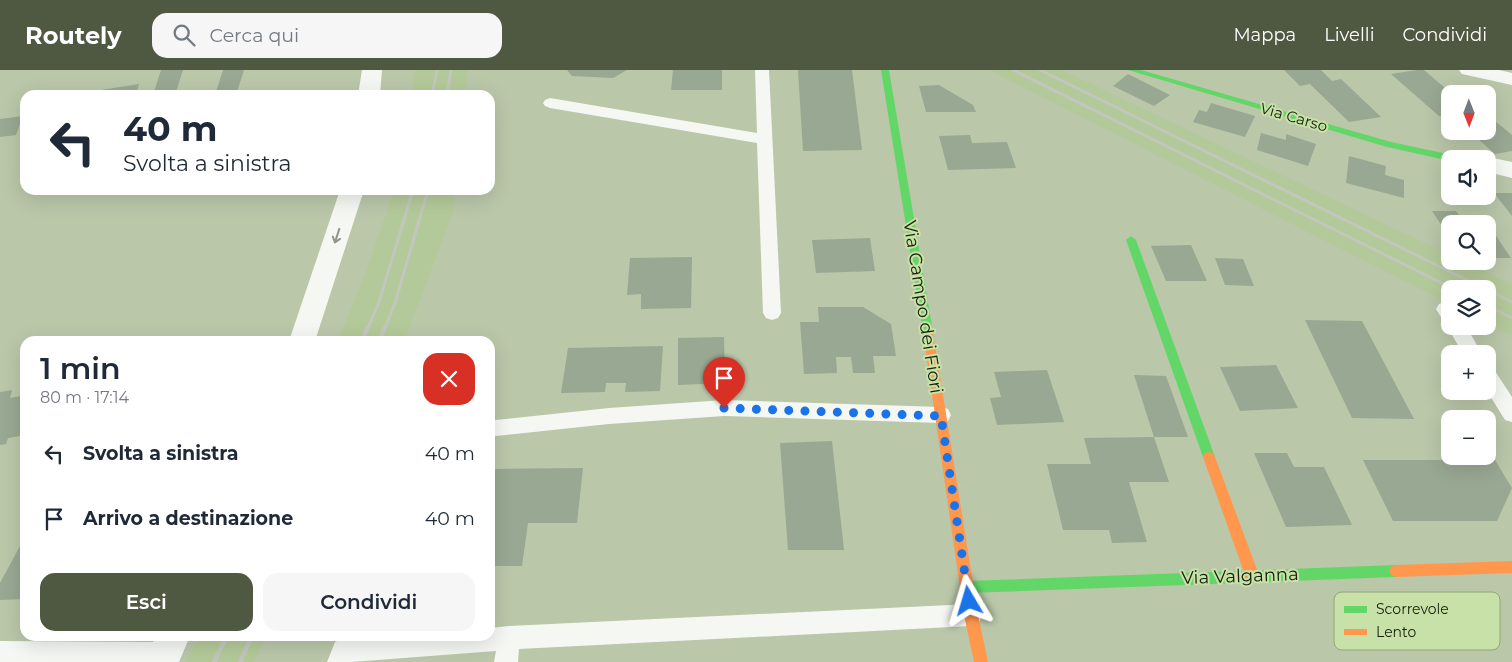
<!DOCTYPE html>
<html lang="it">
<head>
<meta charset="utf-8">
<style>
  :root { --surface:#fff; --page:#f6f6f7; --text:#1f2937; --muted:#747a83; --accent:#4f5941 }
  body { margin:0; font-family:Montserrat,sans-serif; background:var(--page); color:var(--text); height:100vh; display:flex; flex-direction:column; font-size:19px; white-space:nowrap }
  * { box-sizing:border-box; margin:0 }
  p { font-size:16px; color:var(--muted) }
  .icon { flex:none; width:28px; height:28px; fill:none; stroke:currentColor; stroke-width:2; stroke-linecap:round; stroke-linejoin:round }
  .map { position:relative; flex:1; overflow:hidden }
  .sheet { position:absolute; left:20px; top:266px; width:475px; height:305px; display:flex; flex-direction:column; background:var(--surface); border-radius:15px; box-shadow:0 5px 20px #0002 }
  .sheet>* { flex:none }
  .top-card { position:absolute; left:20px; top:20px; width:475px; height:105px; border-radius:15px; box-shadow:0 5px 20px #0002; background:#fff; color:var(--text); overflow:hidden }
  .needle { width:32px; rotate:179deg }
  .controls { position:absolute; left:1441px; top:15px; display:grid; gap:10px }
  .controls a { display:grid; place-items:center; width:55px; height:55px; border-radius:10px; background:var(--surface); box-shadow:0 5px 20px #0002; font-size:25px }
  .pin { position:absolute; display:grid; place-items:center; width:42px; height:42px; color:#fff; margin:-51px -21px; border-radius:50% 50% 50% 0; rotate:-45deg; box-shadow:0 0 5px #0007 }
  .pin .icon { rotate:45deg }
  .me { position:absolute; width:55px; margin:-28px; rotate:353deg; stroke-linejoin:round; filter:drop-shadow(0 0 4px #0008) }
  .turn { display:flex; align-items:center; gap:18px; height:105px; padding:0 20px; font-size:22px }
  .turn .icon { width:65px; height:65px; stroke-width:2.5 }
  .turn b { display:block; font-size:35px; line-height:42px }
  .round { display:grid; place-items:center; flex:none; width:52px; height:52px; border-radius:15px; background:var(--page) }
  .summary { display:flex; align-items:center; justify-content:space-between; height:85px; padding:0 20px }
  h1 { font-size:30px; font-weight:600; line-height:38px }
  .primary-button { display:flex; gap:10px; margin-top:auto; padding:10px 20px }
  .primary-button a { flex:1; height:58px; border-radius:15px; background:var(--accent); color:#fff; font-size:20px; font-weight:600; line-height:58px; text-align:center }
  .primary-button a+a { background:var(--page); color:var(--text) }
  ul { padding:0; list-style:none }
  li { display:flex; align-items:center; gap:15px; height:65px; padding:0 20px }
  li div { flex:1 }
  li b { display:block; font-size:19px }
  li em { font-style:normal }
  header { display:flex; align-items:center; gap:30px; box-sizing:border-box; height:70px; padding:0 25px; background:var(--accent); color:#fff }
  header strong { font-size:24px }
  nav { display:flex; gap:28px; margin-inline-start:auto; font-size:18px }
  .search { width:350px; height:45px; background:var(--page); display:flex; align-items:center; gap:12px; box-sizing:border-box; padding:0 18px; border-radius:15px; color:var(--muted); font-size:19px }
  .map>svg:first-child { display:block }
</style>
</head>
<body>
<header>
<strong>Routely</strong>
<div class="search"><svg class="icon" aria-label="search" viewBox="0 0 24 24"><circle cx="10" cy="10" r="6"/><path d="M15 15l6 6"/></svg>Cerca qui</div>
<nav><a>Mappa</a><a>Livelli</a><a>Condividi</a></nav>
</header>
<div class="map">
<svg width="1512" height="592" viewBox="0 0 1512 592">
  <rect width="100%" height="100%" fill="#bac7a9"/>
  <!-- built -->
  <path fill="#b4c999" d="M415 0H468L465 25H412Z
    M989 0H1062L1450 185V191H1463L1512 215V265L1488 253V219H1450V234Z
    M394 120H455L453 143 404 271H338L363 211Z
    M201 566H267L253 592H185Z"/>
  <!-- building -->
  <path fill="#99a892" d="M161 0H183L175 25H153Z
    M223 0H244L236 25H215Z
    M567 0H627L613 8 572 6Z
    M673 0H722V20H671Z
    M798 0H852L862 80 803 81Z
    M1284 0H1321L1332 11 1341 9 1381 47 1349 52 1310 14 1300 16Z
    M1417 0H1424L1452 24H1450V45L1439 46 1391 4Z
    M1128 4 1170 25 1154 36 1113 16Z
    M139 14 136 25H81L82 23Z
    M939 15 973 35 976 42H926L919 16Z
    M1211 33 1255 46 1245 67 1193 52 1199 40 1207 42Z
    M1488 45 1512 65V81L1495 84 1469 61H1488Z
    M23 46 16 65 0 67V49Z
    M1261 63 1286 70V64L1316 74 1308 96 1257 80Z
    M970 65 972 73 1007 72 1016 98 948 100 939 66Z
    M1349 86 1386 96 1385 105 1404 110V128L1346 113Z
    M1494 123H1512V146Z
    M1432 141H1456L1461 148 1484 149 1487 154H1450V168Z
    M1488 154 1511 188H1488Z
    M870 168 875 201 816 203 812 170Z
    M1191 175 1207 211H1166L1151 176Z
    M692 187 691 238 641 239V224L627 225 630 188Z
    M1215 188 1243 189 1254 216 1225 215Z
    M818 237H863L891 254 896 286H873L875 303H853L851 287H836L837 303 804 304 800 252H819Z
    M1305 250 1362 251 1414 349 1352 348Z
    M724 267 725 313 678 315V268Z
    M663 276 660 321 625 322 626 313H606L605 322 561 323 568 278Z
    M1276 295 1298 338 1240 341 1220 297Z
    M1047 300 1064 352 997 355 990 328 1001 327 994 302Z
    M1134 305 1166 306 1188 367H1154Z
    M12 320 10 328 25 325V365L8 368 6 374 0 375V322Z
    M1154 367 1169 412H1129L1147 472 1112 473 1109 460H1063L1047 394H1091L1084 368Z
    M832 371 844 480H788L780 373Z
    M1254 383H1287L1294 397H1324L1352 455 1286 457Z
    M1363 390H1495L1512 418 1497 451H1393Z
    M583 398 577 453H528L522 496H490V399Z
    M20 476H25V529L0 530V513Z"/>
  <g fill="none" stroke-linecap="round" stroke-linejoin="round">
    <!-- lane -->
    <path fill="#f5f7f2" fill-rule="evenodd" d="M755 0H769L781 243 778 248 772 250 766 248 763 243 757 73 550 38 545 36 543 33 545 30 550 28 757 63Z
      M1445 232 1450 234V256H1466L1482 284H1463L1447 256 1448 253 1444 252 1436 239 1439 234Z
      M1488 298 1495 301 1512 327V352L1505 350 1487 321Z
      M724 330 941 337 948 339 951 345 948 351 941 353 724 346 609 354 496 366 490 364V352L496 350 609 338Z
      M971 534 979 537 982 545 979 553 971 556 519 579 518 592H494L496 581 351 592H327L335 572 343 568 372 566H490V558L509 556Z"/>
    <!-- street -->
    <path fill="#f5f7f2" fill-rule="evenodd" d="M362 0H382L380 25H358Z
      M1459 0H1499L1512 3V15L1462 4Z
      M1488 87 1512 92V108L1488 102V89H1483Z
      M340 120H364L315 271H289Z
      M155 566H190L179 592H0V571L153 572Z"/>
    <!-- fast -->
    <path fill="#63d668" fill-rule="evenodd" d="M881 0H889L933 262 928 266 923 262Z
      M1128 0H1141L1391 72 1457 86 1461 89H1450V91L1387 77Z
      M1131 166 1136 170 1215 387 1213 391 1209 392 1205 391 1203 387 1126 170Z
      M1396 495 1401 497 1403 501 1401 505 1396 507 968 523 963 522 961 517 963 512 968 511Z"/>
    <!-- slow -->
    <path fill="#ff974d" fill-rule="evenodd" d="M928 258 933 262 978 545 988 592H974L964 545 923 262Z
      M1209 382 1213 383 1215 387 1259 505 1257 509 1252 511 1247 509 1245 505 1203 387 1205 383Z
      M1512 491V503L1396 507 1391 505 1389 501 1391 497 1396 495Z"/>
    <!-- rail-far1 -->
    <path stroke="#c2c7bd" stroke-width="3" d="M1013 0 1454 219
      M1040 0 1485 219
      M432 25 437 0
      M447 25 451 0
      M1488 220 1512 232
      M1488 236 1512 248
      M368 258 379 232 413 120
      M385 258 395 233 428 120"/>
    <!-- rail -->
    <path stroke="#c2c7bd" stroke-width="4.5" d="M362 271 368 257
      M379 271 385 257
      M214 592 227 566
      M240 592 252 566"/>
  </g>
  <!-- one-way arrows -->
  <defs><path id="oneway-shaft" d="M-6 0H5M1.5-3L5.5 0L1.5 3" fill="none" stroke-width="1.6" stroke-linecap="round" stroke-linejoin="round" transform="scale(1.25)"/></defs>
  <use stroke="#919589" href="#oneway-shaft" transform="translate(337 166) rotate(108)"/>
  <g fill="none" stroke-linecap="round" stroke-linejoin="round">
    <!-- route -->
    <path stroke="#1a73e8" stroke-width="9" stroke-dasharray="0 16.2" d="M724 338 941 346 969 531"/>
  </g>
  <g text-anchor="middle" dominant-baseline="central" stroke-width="4" stroke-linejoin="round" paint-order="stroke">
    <!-- far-street labels -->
    <g font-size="15" fill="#161e09" stroke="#c7e1a8">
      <text transform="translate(1294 47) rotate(16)">Via Carso</text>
    </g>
    <!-- street labels -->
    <g font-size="18" fill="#161e09" stroke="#c7e1a8">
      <text transform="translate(923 237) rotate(81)">Via Campo dei Fiori</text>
      <text transform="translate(1240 506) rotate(-2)">Via Valganna</text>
    </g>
  </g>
  <!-- legend -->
  <rect x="1334" y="522" width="166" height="58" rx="8" fill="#c7e1a8" stroke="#92a678" stroke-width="1"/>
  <rect x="1344" y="536" width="23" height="7" fill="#63d668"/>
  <rect x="1344" y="559" width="23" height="6" fill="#ff974d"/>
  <g font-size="14" fill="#161e09">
    <text x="1376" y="544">Scorrevole</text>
    <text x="1376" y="567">Lento</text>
  </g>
</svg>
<div class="controls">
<a><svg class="needle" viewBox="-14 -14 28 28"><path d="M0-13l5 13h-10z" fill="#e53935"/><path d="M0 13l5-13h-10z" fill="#747a83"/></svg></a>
<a><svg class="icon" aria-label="sound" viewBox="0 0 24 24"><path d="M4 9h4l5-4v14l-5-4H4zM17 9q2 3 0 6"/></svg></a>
<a><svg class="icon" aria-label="search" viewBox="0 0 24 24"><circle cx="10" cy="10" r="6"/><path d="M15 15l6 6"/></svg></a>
<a><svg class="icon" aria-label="layers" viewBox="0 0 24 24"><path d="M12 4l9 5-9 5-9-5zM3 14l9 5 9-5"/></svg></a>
<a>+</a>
<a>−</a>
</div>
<div class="pin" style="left:724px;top:338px;background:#d93025"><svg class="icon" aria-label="arrive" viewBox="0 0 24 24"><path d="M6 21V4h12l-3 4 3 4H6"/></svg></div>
<svg class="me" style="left:969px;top:531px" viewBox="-20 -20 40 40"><path d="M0-17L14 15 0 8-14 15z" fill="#1a73e8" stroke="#fff" stroke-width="4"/></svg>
<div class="top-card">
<div class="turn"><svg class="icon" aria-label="left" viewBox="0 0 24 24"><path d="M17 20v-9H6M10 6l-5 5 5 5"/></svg><div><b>40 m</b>Svolta a sinistra</div></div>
</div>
<section class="sheet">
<div class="summary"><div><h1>1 min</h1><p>80 m · 17:14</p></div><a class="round" style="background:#d93025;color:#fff"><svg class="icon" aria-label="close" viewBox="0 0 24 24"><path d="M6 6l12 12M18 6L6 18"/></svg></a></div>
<ul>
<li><svg class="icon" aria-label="left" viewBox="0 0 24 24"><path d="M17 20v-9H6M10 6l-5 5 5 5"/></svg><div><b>Svolta a sinistra</b></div><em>40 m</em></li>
<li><svg class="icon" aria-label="arrive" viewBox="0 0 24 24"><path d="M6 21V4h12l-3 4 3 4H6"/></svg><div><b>Arrivo a destinazione</b></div><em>40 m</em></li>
</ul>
<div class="primary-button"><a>Esci</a><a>Condividi</a></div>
</section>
</div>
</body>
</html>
